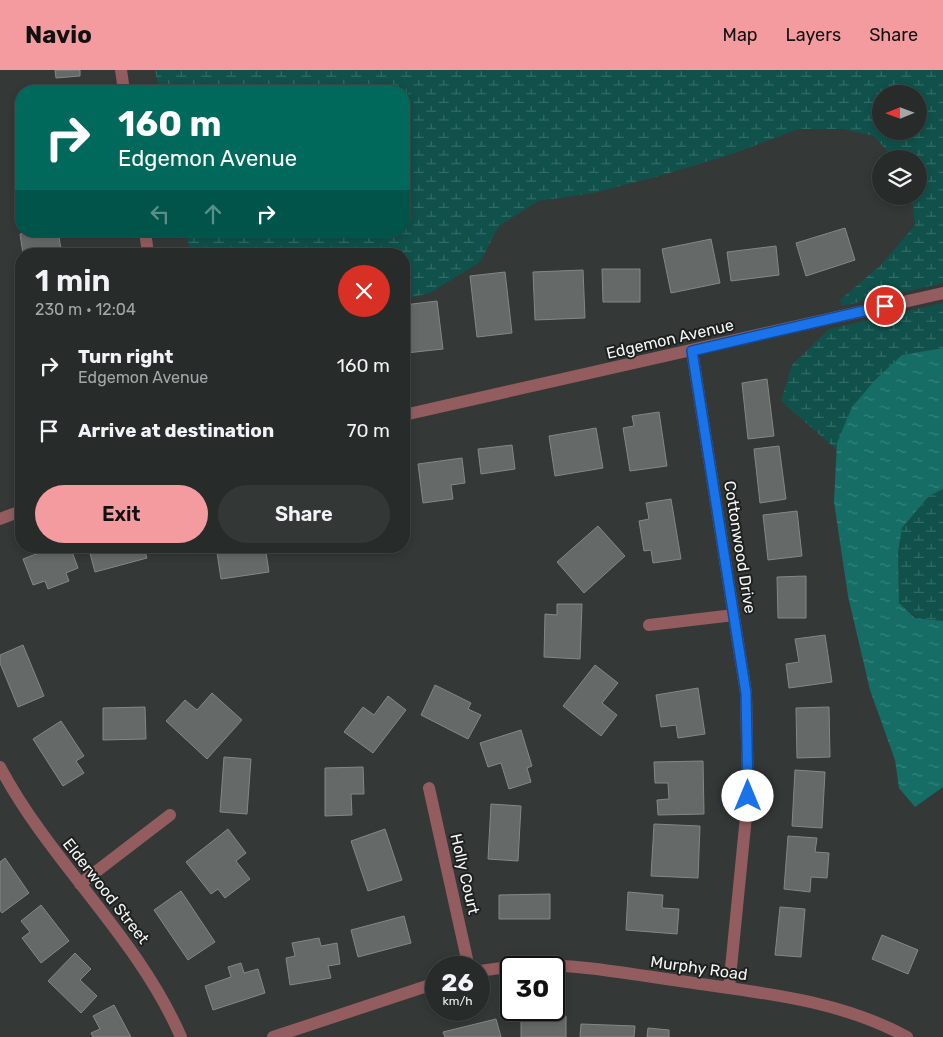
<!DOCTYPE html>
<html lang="en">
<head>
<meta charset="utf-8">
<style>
  :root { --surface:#272b2a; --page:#333736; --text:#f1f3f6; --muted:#a4a7a8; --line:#434747; --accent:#f49b9f }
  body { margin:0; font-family:Rubik,sans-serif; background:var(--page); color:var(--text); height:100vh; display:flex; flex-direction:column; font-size:19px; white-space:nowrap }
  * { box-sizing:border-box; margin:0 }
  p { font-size:16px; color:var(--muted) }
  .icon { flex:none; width:28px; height:28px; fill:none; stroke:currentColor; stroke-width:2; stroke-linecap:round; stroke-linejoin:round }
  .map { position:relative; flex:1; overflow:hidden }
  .details { position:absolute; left:15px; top:178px; width:395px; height:305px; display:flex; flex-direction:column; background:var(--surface); border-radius:20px; box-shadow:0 2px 8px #0003,0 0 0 1px var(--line) }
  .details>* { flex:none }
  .hud { position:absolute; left:15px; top:15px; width:395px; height:152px; border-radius:20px; box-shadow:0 2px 8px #0003,0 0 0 1px var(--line); background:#00695c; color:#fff; overflow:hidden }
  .needle { width:32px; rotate:269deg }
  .controls { position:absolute; left:872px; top:15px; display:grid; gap:10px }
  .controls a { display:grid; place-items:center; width:55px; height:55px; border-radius:50%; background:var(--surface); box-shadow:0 2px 8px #0003,0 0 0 1px var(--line); font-size:25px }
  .speed { position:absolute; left:425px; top:886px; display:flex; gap:10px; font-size:25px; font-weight:700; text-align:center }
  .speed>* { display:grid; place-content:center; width:65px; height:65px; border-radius:50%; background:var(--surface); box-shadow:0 2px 8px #0003,0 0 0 1px var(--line); line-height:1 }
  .speed small { font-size:12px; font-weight:400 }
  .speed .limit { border:2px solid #111; border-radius:8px; background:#fff; color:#111 }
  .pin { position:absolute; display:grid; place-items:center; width:42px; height:42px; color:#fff; margin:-21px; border:2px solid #fff; border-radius:50%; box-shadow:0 1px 5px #0007 }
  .me { position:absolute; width:55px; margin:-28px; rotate:0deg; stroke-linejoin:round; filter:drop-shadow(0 0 4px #0008) }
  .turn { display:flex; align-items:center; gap:18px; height:105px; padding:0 20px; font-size:22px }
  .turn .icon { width:65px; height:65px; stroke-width:2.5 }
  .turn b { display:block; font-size:35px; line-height:42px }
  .lanes { display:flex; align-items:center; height:48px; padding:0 20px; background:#0003; justify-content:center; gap:25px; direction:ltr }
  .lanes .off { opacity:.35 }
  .round { display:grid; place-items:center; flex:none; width:52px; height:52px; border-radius:26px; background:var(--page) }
  .headline { display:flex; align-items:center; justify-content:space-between; height:85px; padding:0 20px }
  h1 { font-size:30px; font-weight:600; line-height:38px }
  .cta { display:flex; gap:10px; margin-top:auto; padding:10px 20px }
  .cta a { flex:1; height:58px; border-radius:30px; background:var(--accent); color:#111; font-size:20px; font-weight:600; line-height:58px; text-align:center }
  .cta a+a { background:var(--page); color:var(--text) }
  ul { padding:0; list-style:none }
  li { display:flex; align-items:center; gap:15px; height:65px; padding:0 20px }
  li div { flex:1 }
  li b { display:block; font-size:19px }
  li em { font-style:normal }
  header { display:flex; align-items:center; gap:30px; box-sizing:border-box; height:70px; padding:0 25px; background:var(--accent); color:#111 }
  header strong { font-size:24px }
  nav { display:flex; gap:28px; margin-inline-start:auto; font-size:18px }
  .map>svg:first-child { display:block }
</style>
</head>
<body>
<header>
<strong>Navio</strong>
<nav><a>Map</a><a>Layers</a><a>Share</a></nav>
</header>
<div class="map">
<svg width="943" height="967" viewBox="0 0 943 967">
  <defs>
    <pattern id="wetland-marsh" width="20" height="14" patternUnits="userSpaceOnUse" patternTransform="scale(1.25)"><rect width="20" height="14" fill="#10514b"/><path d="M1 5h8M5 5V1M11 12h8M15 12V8" fill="none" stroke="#336b66"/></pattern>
    <pattern id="water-ripples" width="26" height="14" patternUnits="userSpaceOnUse" patternTransform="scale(1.25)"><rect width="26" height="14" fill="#156d66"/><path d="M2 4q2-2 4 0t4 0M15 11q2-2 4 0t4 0" fill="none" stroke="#38827c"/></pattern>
  </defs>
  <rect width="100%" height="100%" fill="#343938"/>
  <!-- wetland -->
  <path fill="url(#wetland-marsh)" fill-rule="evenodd" d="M155 0H943V213L842 236 840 230 881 195 915 155 912 126H919V89H894L874 66 843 59H799L729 85 659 106 593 123 538 131 499 156 480 192 430 223 404 229V184H191L185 161H404V21H159ZM881 24H919V61H881Z
    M943 233V278L902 285 837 373V380L781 331 792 295 829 259Z
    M943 419V551C922 553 914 547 899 533L898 482 902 458 929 426Z"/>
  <!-- water -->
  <path fill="url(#water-ripples)" d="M943 278V419L929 426 902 458 898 482 899 533 915 548 943 551V717L915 737 899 718 895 690 870 620 848 526 834 432 837 373 852 337 875 310 902 285Z"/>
  <!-- building -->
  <path fill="#656a69" stroke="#838887" d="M55 0H80V6L56 8Z
    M845 158 855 190 806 206 796 173Z
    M36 161H58L61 179 23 184 20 164Z
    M711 169 720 213 671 223 662 179Z
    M776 176 779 205 731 211 727 182Z
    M602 199H640V232H603Z
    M583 200 585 248 535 250 533 202Z
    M505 202 512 263 477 267 470 206Z
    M437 231 443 279 406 283 404 235Z
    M767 309 774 366 748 369 742 313Z
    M21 336V372L15 337Z
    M659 342 667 396 630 401 623 358 634 356 632 346Z
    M596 358 603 398 555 406 549 366Z
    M512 375 515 399 481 404 478 379Z
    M779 376 786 429 760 433 754 379Z
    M462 388 465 413 451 415 453 429 423 433 418 394Z
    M671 429 681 489 653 493 651 480 644 481 639 451 649 449 646 433Z
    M797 441 802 486 768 490 763 445Z
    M598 456 625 486 584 523 557 492Z
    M57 476H70L78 498 66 503 69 511 48 519 45 511 33 515 23 489Z
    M88 476H143L147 488 95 502Z
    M216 476H265L269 502 221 509Z
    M806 506V548H778L777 507Z
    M557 534H582L580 589 544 587 545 544 557 545Z
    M825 565 832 612 789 618 786 594 799 592 795 569Z
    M23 575 44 626 18 637 0 593V585Z
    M595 595 618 613 602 633 617 645 601 666 563 636Z
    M435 615 471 633 468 639 481 645 468 669 421 645Z
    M698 618 705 664 678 668 676 655 661 657 656 625Z
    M212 623 242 650 207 689 166 651 185 630 197 640Z
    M388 626 406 640 373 683 344 662 363 637 374 645Z
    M145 637 146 669 103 670V638Z
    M829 637 830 687 797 688 796 638Z
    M61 651 84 686 76 691 84 703 63 716 33 669Z
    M521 660 532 696 527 698 531 712 509 719 501 693 488 697 480 673Z
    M224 687 251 689 247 744 220 742Z
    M703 691 704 744 658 745 657 730 669 729 668 713H655L654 692Z
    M363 697 364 724H351L352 745 325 746V698Z
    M795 700 825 702 822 758 792 756Z
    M491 734 521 736 518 791 488 789Z
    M654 754 700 756 698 808 651 806Z
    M228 759 246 783 236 791 250 809 225 828 218 819 211 824 186 792Z
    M385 759 402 810 368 821 351 771Z
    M788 766 817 768 815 782 829 783 827 808 811 807 810 822 784 819Z
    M5 788 29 823 2 843 0 840V792Z
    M181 821 215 872 188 890 154 840Z
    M628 822 663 825 662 838 679 839 677 864 626 860Z
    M550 824V849H499V825Z
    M41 835 69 871 41 893 22 868 30 862 21 851Z
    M780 837 805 839 801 887 775 885Z
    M404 846 411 873 358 887 351 860Z
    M882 865 918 880 908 904 872 889Z
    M319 868 321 876 337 873 340 894 328 896 331 908 290 915 286 888 295 886 292 873Z
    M75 883 91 899 80 910 97 926 81 943 48 911Z
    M241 893 244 903 258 899 265 923 213 940 205 916 231 907 228 897Z
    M114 935 131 967H93L91 963 100 959 93 946Z
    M566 946V967H521V947Z
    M496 949 501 967H445L443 962Z
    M581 954 635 956 634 967H580Z
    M648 958 669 960V967H647Z"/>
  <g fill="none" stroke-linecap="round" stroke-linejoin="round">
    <!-- minor -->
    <path stroke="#935d5f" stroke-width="12" d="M121 0 124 21
      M145 161 148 184
      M692 281 746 623 748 726 729 918
      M649 555 734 545
      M0 697C51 793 137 866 181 967
      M429 718 469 898
      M80 814 170 745"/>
    <!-- tertiary -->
    <path stroke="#935d5f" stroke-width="12" d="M404 345 943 223
      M0 449 21 441
      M479 901C495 899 512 896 528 895 581 894 635 905 687 912 762 923 840 930 907 967
      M273 967 436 913"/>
  </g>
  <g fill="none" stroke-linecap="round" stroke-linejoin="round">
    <!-- route casing -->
    <g stroke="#114b97" stroke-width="12">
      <path id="route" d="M748 726 746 623 692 281 885 236"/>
    </g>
    <!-- route -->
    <use href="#route" stroke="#1a73e8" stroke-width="9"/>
  </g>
  <g text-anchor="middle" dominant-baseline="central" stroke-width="4" stroke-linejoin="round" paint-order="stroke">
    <!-- street labels -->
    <g font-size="16" fill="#f3f5f5" stroke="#1d201f">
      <text transform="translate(670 269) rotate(-13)">Edgemon Avenue</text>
      <text transform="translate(740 477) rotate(81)">Cottonwood Drive</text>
      <text transform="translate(465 804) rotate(77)">Holly Court</text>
      <text transform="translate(106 821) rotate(52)">Elderwood Street</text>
      <text transform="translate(699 898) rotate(8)">Murphy Road</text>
    </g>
  </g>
</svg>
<div class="controls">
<a><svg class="needle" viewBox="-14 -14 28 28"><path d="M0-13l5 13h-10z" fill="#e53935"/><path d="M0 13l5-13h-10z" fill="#a4a7a8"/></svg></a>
<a><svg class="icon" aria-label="layers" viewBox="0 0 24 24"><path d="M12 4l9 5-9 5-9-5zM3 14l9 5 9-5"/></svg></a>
</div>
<div class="speed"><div>26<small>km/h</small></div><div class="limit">30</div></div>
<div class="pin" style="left:885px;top:236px;background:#d93025"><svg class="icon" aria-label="arrive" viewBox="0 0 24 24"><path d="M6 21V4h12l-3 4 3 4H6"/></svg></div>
<svg class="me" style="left:748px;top:726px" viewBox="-20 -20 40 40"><circle r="19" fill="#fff"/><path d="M0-13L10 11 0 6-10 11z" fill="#1a73e8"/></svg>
<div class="hud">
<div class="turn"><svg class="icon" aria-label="right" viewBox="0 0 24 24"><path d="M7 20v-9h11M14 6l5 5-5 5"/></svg><div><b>160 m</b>Edgemon Avenue</div></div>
<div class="lanes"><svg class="icon off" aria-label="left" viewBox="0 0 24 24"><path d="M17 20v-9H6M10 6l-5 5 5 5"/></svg><svg class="icon off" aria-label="ahead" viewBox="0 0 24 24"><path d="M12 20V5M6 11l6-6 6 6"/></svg><svg class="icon" aria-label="right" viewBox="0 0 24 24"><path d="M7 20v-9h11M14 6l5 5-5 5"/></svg></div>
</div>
<section class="details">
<div class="headline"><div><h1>1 min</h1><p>230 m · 12:04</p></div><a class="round" style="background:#d93025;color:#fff"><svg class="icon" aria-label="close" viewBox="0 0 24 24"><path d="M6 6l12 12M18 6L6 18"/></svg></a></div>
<ul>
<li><svg class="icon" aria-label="right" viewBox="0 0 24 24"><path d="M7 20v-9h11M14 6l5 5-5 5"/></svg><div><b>Turn right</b><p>Edgemon Avenue</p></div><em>160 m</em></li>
<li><svg class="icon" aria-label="arrive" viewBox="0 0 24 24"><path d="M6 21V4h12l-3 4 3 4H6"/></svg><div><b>Arrive at destination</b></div><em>70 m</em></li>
</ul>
<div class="cta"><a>Exit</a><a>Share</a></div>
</section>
</div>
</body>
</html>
